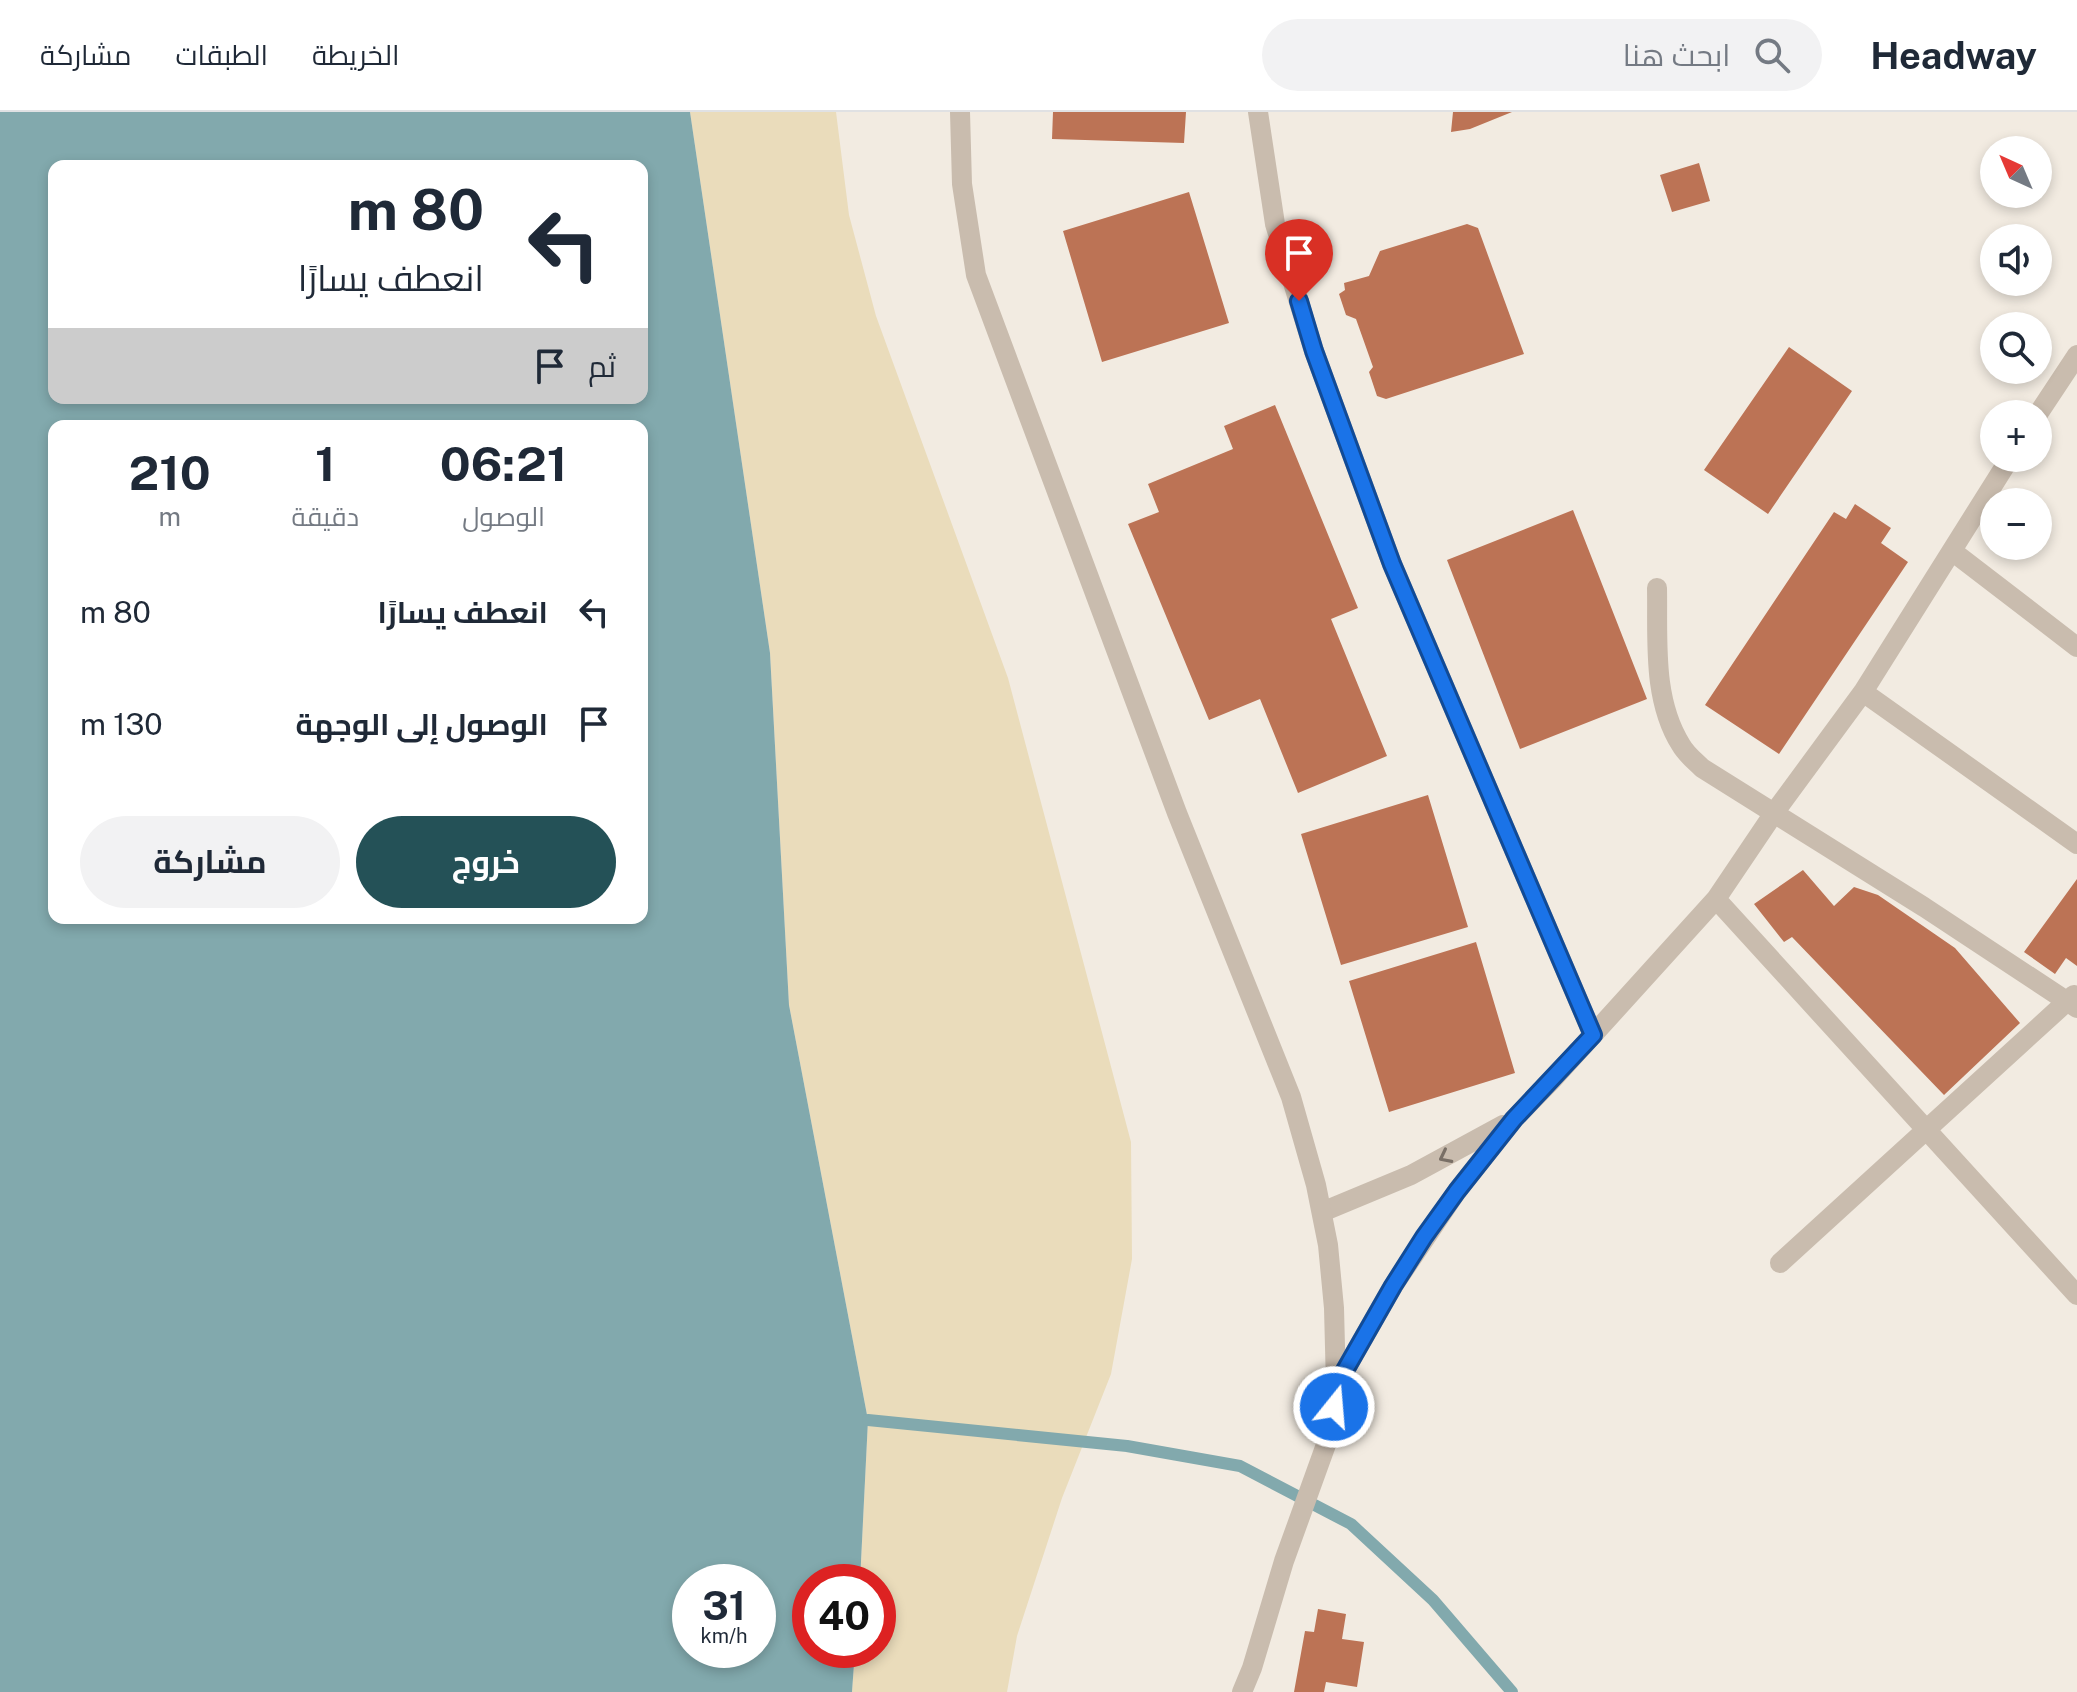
<!DOCTYPE html>
<html lang="ar">
<head>
<meta charset="utf-8">
<style>
  :root { --surface:#fff; --page:#f2f2f3; --text:#1f2937; --muted:#747a83; --line:#e0e1e3; --accent:#245157 }
  body { margin:0; font-family:"Public Sans",Cairo,sans-serif; background:var(--page); color:var(--text); direction:rtl; height:100vh; display:flex; flex-direction:column; font-size:30px; white-space:nowrap }
  * { box-sizing:border-box; margin:0 }
  p { font-size:26px; color:var(--muted) }
  .icon { flex:none; width:44px; height:44px; fill:none; stroke:currentColor; stroke-width:2; stroke-linecap:round; stroke-linejoin:round }
  .map { position:relative; flex:1; overflow:hidden; direction:ltr }
  .panel { position:absolute; left:48px; top:308px; width:600px; height:504px; display:flex; flex-direction:column; background:var(--surface); border-radius:16px; box-shadow:0 4px 12px #0003; direction:rtl }
  .panel>* { flex:none }
  .top-card { position:absolute; left:48px; top:48px; width:600px; height:244px; border-radius:16px; box-shadow:0 4px 12px #0003; direction:rtl; background:#fff; color:var(--text); overflow:hidden }
  .needle { width:52px; rotate:316deg }
  .fabs { position:absolute; left:1980px; top:24px; display:grid; gap:16px }
  .fabs a { display:grid; place-items:center; width:72px; height:72px; border-radius:50%; background:var(--surface); box-shadow:0 4px 12px #0003; font-size:40px }
  .speed { position:absolute; left:672px; top:1452px; display:flex; gap:16px; font-size:40px; font-weight:700; text-align:center }
  .speed>* { display:grid; place-content:center; width:104px; height:104px; border-radius:50%; background:var(--surface); box-shadow:0 4px 12px #0003; line-height:1 }
  .speed small { font-size:20px; font-weight:400 }
  .speed .limit { border:12px solid #d22; background:#fff; color:#111 }
  .pin { position:absolute; display:grid; place-items:center; width:68px; height:68px; color:#fff; margin:-82px -34px; border-radius:50% 50% 50% 0; rotate:-45deg; box-shadow:0 0 8px #0007 }
  .pin .icon { rotate:45deg }
  .me { position:absolute; width:88px; margin:-44px; rotate:17deg; stroke-linejoin:round; filter:drop-shadow(0 0 6px #0008) }
  .turn { display:flex; align-items:center; gap:28px; height:168px; padding:0 32px; font-size:36px }
  .turn .icon { width:104px; height:104px; stroke-width:2.5 }
  .turn b { display:block; font-size:56px; line-height:68px }
  .then { display:flex; align-items:center; height:76px; padding:0 32px; background:#0003; gap:16px; font-size:30px }
  .eta { display:flex; justify-content:space-evenly; align-items:center; height:136px; text-align:center }
  .eta b { font-size:48px; font-weight:700; line-height:56px }
  .action { display:flex; gap:16px; margin-top:auto; padding:16px 32px }
  .action a { flex:1; height:92px; border-radius:48px; background:var(--accent); color:#fff; font-size:32px; font-weight:700; line-height:92px; text-align:center }
  .action a+a { background:var(--page); color:var(--text) }
  ul { padding:0; list-style:none }
  li { display:flex; align-items:center; gap:24px; height:112px; padding:0 32px }
  li div { flex:1 }
  li b { display:block; font-size:30px }
  li em { font-style:normal }
  header { display:flex; align-items:center; gap:48px; box-sizing:border-box; height:112px; padding:0 40px; background:var(--surface); border-bottom:2px solid var(--line) }
  header strong { font-size:38px }
  nav { display:flex; gap:44px; margin-inline-start:auto; font-size:28px }
  .search { width:560px; height:72px; background:var(--page); display:flex; align-items:center; gap:20px; box-sizing:border-box; padding:0 28px; border-radius:44px; color:var(--muted); font-size:30px }
  .map>svg:first-child { display:block }
</style>
</head>
<body>
<header>
<strong>Headway</strong>
<div class="search"><svg class="icon" aria-label="search" viewBox="0 0 24 24"><circle cx="10" cy="10" r="6"/><path d="M15 15l6 6"/></svg>ابحث هنا</div>
<nav><a>الخريطة</a><a>الطبقات</a><a>مشاركة</a></nav>
</header>
<div class="map">
<svg width="2077" height="1580" viewBox="0 0 2077 1580">
  <rect width="100%" height="100%" fill="#f2ebe1"/>
  <!-- sand -->
  <path fill="#eadcbb" d="M690 0H836L849 103 876 204 1008 566 1131 1030 1132 1147 1111 1262 1062 1386 1017 1524 1007 1580H852L855 1538H878V1470H860L868 1308 789 893 770 541Z"/>
  <!-- water -->
  <path fill="#82a9ad" fill-rule="evenodd" d="M0 0H690L770 541 789 893 868 1308 860 1470H810V1538H855L852 1580H0ZM642 54V286H54V54ZM54 314H642V806H54ZM758 1470V1538H690V1470Z"/>
  <g fill="none" stroke-linecap="round" stroke-linejoin="round">
    <!-- stream -->
    <path stroke="#82a9ad" stroke-width="12" d="M868 1308 1127 1334 1240 1354 1351 1412 1433 1488 1512 1580"/>
  </g>
  <!-- building -->
  <path fill="#bc7355" d="M1053 0H1186L1184 31 1052 27Z
    M1453 0H1512L1470 17 1451 20Z
    M1699 51 1710 89 1672 100 1660 63Z
    M1189 80 1229 211 1102 250 1063 119Z
    M1467 112 1478 116 1524 242 1386 287 1377 284 1369 260 1373 255 1356 207 1346 203 1339 182 1345 178 1344 171 1369 164 1380 139Z
    M1789 235 1852 279 1768 402 1704 358Z
    M1275 293 1358 496 1331 507 1387 644 1298 681 1260 587 1209 608 1128 412 1159 400 1148 372 1233 337 1224 314Z
    M1855 392 1891 416 1881 431 1908 450 1779 642 1705 593 1834 400 1846 407Z
    M1573 398 1647 587 1520 637 1447 448Z
    M1428 683 1468 815 1341 853 1301 722Z
    M1803 758 1834 794 1854 775 1878 783 1955 836 2020 911 1944 983 1792 825 1784 830 1754 792Z
    M2077 767V854L2066 846 2055 862 2024 840Z
    M1476 830 1515 961 1389 1000 1349 869Z
    M1318 1497 1346 1502 1342 1527 1364 1530 1357 1575 1326 1570 1324 1580H1294L1305 1519 1314 1520Z"/>
  <g fill="none" stroke-linecap="round" stroke-linejoin="round">
    <!-- minor -->
    <path stroke="#c9bcae" stroke-width="20" d="M1258 0 1275 112 1314 239 1392 452 1593 923
      M2038 302 2077 243
      M1952 439 2077 535
      M1657 476C1658 527 1652 587 1681 633 1686 642 1695 649 1702 656L1924 795 2077 896
      M1863 580 2077 732
      M1716 787 2077 1183
      M1322 1100 1411 1063 1503 1013
      M1780 1151 2074 883
      M1336 1274 1393 1174 1457 1079 1514 1007 1552 968 1716 787 1774 701 1863 580 2010 346"/>
    <!-- tertiary -->
    <path stroke="#c9bcae" stroke-width="20" d="M960 0 962 72 976 163 1177 701 1291 985 1316 1073 1328 1133 1334 1196 1336 1274 1332 1316 1284 1449 1252 1556 1242 1580"/>
  </g>
  <!-- one-way arrows -->
  <defs><path id="oneway-chevron" d="M-2-3.5L2.5 0L-2 3.5" fill="none" stroke-width="1.6" stroke-linecap="round" stroke-linejoin="round" transform="scale(2)"/></defs>
  <use stroke="#796f66" href="#oneway-chevron" transform="translate(1445 1045) rotate(153)"/>
  <g fill="none" stroke-linecap="round" stroke-linejoin="round">
    <!-- route casing -->
    <g stroke="#114b97" stroke-width="20">
      <path id="route" d="M1299 189 1314 239 1392 452 1593 923 1514 1007 1457 1079 1424 1125 1393 1174 1336 1274 1334 1295"/>
    </g>
    <!-- route -->
    <use href="#route" stroke="#1a73e8" stroke-width="14"/>
  </g>
</svg>
<div class="fabs">
<a><svg class="needle" viewBox="-14 -14 28 28"><path d="M0-13l5 13h-10z" fill="#e53935"/><path d="M0 13l5-13h-10z" fill="#747a83"/></svg></a>
<a><svg class="icon" aria-label="sound" viewBox="0 0 24 24"><path d="M4 9h4l5-4v14l-5-4H4zM17 9q2 3 0 6"/></svg></a>
<a><svg class="icon" aria-label="search" viewBox="0 0 24 24"><circle cx="10" cy="10" r="6"/><path d="M15 15l6 6"/></svg></a>
<a>+</a>
<a>−</a>
</div>
<div class="speed"><div>31<small>km/h</small></div><div class="limit">40</div></div>
<div class="pin" style="left:1299px;top:189px;background:#d93025"><svg class="icon" aria-label="arrive" viewBox="0 0 24 24"><path d="M6 21V4h12l-3 4 3 4H6"/></svg></div>
<svg class="me" style="left:1334px;top:1295px" viewBox="-20 -20 40 40"><circle r="17" fill="#1a73e8" stroke="#fff" stroke-width="3"/><path d="M0-11L8 9 0 5-8 9z" fill="#fff"/></svg>
<div class="top-card">
<div class="turn"><svg class="icon" aria-label="left" viewBox="0 0 24 24"><path d="M17 20v-9H6M10 6l-5 5 5 5"/></svg><div><b>80 m</b>انعطف يسارًا</div></div>
<div class="then">ثم<svg class="icon" aria-label="arrive" viewBox="0 0 24 24"><path d="M6 21V4h12l-3 4 3 4H6"/></svg></div>
</div>
<section class="panel">
<div class="eta">
<div><b>06:21</b><p>الوصول</p></div>
<div><b>1</b><p>دقيقة</p></div>
<div><b>210</b><p>m</p></div>
</div>
<ul>
<li><svg class="icon" aria-label="left" viewBox="0 0 24 24"><path d="M17 20v-9H6M10 6l-5 5 5 5"/></svg><div><b>انعطف يسارًا</b></div><em>80 m</em></li>
<li><svg class="icon" aria-label="arrive" viewBox="0 0 24 24"><path d="M6 21V4h12l-3 4 3 4H6"/></svg><div><b>الوصول إلى الوجهة</b></div><em>130 m</em></li>
</ul>
<div class="action"><a>خروج</a><a>مشاركة</a></div>
</section>
</div>
</body>
</html>
